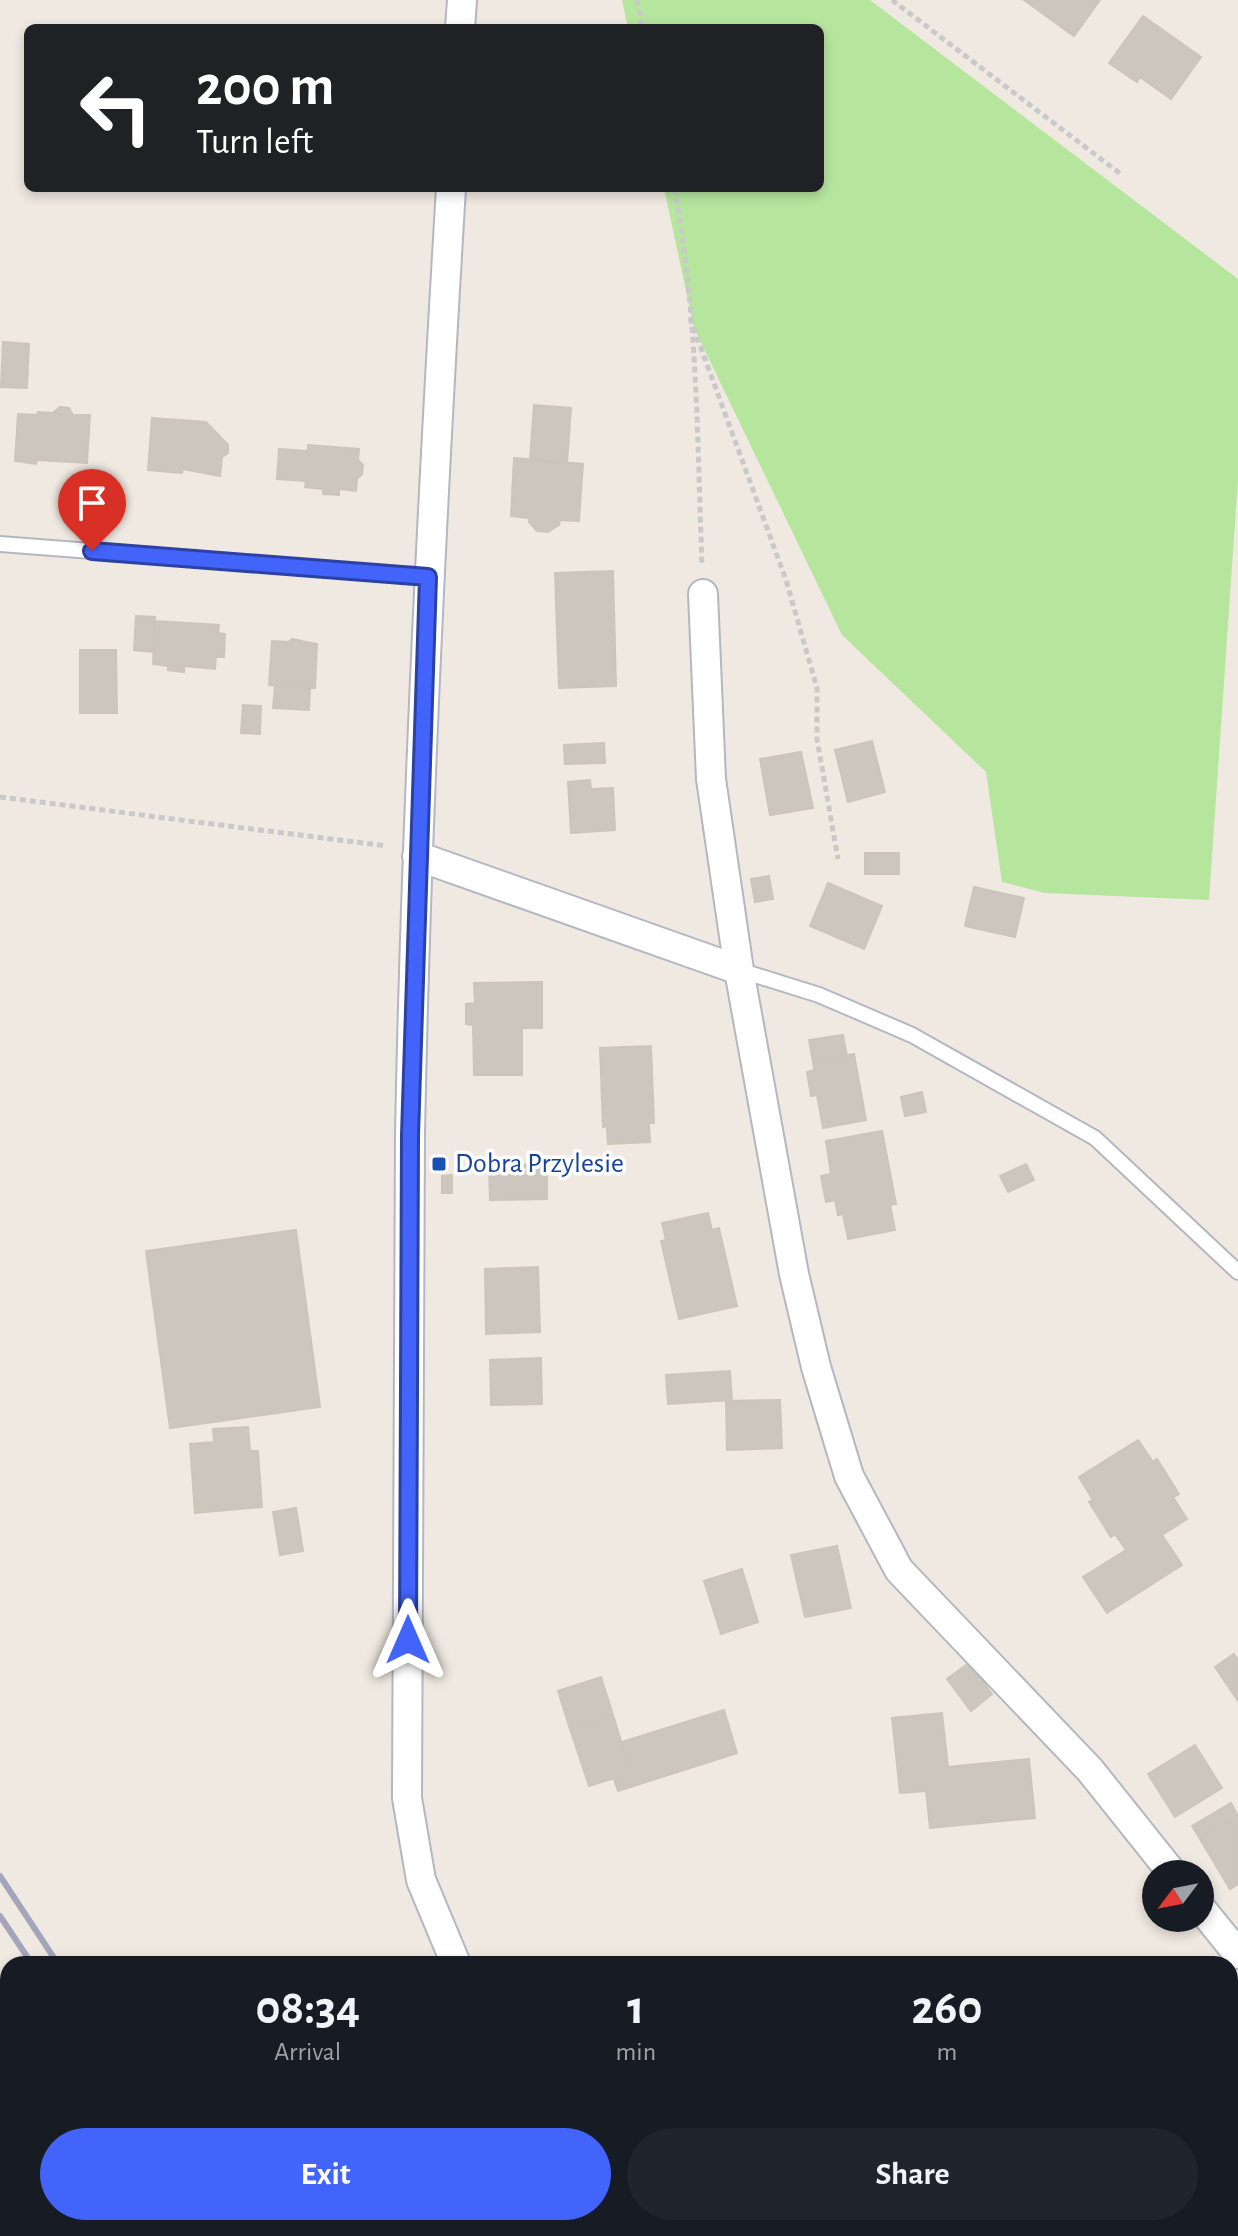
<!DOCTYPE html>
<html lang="en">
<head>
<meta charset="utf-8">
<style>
  :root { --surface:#171b24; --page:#20242c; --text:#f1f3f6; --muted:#9ea1a6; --accent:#4264fb }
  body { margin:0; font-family:"Alegreya Sans",sans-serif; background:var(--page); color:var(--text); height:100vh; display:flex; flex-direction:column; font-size:30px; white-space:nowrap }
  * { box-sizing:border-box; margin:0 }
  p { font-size:26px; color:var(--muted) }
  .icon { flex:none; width:44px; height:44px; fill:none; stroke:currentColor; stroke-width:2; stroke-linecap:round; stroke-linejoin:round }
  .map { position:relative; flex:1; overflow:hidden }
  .drawer { position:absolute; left:0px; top:1956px; width:1238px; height:280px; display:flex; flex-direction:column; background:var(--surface); border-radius:24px 24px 0 0; box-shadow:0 4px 12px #0003 }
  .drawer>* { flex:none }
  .hud { position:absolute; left:24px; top:24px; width:800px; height:168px; border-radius:12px; box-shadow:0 4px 12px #0003; background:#202124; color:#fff; overflow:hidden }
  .needle { width:52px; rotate:238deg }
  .tools { position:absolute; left:1142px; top:1860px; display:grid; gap:16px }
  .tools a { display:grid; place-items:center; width:72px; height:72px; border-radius:50%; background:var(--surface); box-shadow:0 4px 12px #0003; font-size:40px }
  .pin { position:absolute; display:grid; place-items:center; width:68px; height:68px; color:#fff; margin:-82px -34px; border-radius:50% 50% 50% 0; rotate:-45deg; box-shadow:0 0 8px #0007 }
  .pin .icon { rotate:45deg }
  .me { position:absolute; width:88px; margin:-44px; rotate:0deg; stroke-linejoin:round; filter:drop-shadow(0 0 6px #0008) }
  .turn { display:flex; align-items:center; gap:28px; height:168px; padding:0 40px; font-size:36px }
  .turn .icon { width:104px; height:104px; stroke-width:2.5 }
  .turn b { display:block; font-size:56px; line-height:68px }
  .eta { display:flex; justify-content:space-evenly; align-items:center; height:136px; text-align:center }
  .eta b { font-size:48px; font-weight:700; line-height:56px }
  .button { display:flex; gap:16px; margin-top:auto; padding:16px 40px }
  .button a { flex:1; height:92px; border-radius:48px; background:var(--accent); color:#fff; font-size:32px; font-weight:700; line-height:92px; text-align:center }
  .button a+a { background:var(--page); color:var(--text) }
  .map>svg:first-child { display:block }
</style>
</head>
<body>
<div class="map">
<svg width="1238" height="2236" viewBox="0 0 1238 2236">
  <rect width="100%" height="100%" fill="#efe9e1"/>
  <!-- green -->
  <path fill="#b6e59e" d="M622 0H870L1238 279V479L1209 900 1045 893 1002 882 986 772 842 635 694 328 664 188H820V28H628Z"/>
  <!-- water -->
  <path fill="#75cff0" d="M1230 2102 1238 2120V2236H1211L1208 2228H1230Z"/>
  <!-- building -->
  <path fill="#cbc7bf" stroke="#cbc5ba" stroke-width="2" d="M1024 0H1100L1074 36Z
    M1143 16 1201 57 1171 99 1140 77 1137 82 1109 63Z
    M3 342 29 344 27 388 1 387Z
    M534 405 571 408 567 463 530 460Z
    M60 407 69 408 73 415H90L87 463 37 460 36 464 15 461 18 414 37 415 38 412 53 413Z
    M152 418 206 422 228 445V453L222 457 220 476 183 469 182 473 148 470Z
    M308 445 359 449 358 460 363 465 362 474 357 479 356 491 339 489V495L323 494V489L305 487 306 481 277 479 279 449 308 451Z
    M514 458 583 464 579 521 560 520 559 525 548 532 537 531 529 522V518L511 516Z
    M613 571 616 686 559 688 555 573Z
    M136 616 155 617 153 652 134 650Z
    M155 621 219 625 218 633 225 634 224 657H216L215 669 184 666V672L168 670V666L153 664Z
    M292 639 317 644 315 688 269 685 272 641 288 642Z
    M80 650H116L117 713H80Z
    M275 686 310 688 309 710 273 708Z
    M243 705 261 706 260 734 241 733Z
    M872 741 885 792 848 802 835 750Z
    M604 743 605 763 565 764 564 745Z
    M801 752 813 808 770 815 760 759Z
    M590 780 591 789 613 788 615 830 571 833 568 782Z
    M865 853H899V874H865Z
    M769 876 773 899 755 902 751 879Z
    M828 883 882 906 864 949 810 926Z
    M974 887 1024 898 1015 937 965 926Z
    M542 982V1028H522V1075H474L473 1025 466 1024V1004L475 1003 474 983Z
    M843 1035 847 1056 813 1062 809 1040Z
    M651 1046 654 1123H649L650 1142 608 1144 607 1126 603 1127 600 1048Z
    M854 1054 866 1120 823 1128 817 1095 811 1096 807 1072 814 1070 813 1062Z
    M922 1092 926 1112 905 1116 901 1097Z
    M882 1131 896 1204 890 1205 895 1230 848 1239 843 1214 838 1215 835 1200 826 1202 821 1176 831 1174 826 1141Z
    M547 1164V1199L490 1200 489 1165Z
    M1026 1164 1034 1180 1008 1192 1000 1176Z
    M452 1175V1193H442V1176Z
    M708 1213 712 1230 719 1228 737 1306 679 1319 661 1241 666 1240 662 1223Z
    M296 1230 320 1407 170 1428 146 1251Z
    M538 1267 540 1332 486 1334 485 1269Z
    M541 1358 542 1404 491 1405 490 1360Z
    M730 1371 732 1400 668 1404 666 1375Z
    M780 1400 782 1448 727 1450 726 1401Z
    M248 1427 250 1451H258L262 1507 195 1513 190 1444 214 1442 213 1429Z
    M1138 1440 1153 1462 1157 1459 1179 1494 1173 1497 1187 1519 1162 1535 1182 1565 1107 1613 1083 1577 1126 1550 1115 1534 1111 1537 1089 1502 1093 1500 1079 1477Z
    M296 1508 303 1551 280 1555 273 1512Z
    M837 1546 851 1608 805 1617 791 1555Z
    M742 1569 758 1622 721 1634 704 1581Z
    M1234 1654 1238 1660V1701L1215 1667Z
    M969 1663 992 1694 971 1711 947 1679Z
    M601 1677 613 1715 570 1729 558 1691Z
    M724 1710 737 1753 618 1791 614 1779 631 1773 622 1742Z
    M942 1713 948 1767 1029 1759 1035 1818 930 1828 926 1791 900 1793 892 1718Z
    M613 1715 631 1773 589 1786 570 1729Z
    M1195 1745 1222 1788 1175 1817 1148 1774Z
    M1231 1803 1238 1816 1200 1839 1192 1826Z
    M1238 1816V1884L1230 1889 1200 1839Z
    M876 2228H924L928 2235 881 2236Z
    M996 2228H1055L1061 2236H987L986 2234Z"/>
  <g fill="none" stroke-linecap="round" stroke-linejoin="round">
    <!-- lane casing -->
    <g stroke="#b4b7c1" stroke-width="18">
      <path id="lane" d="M0 544 428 577
        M739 970 819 995 912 1035 1095 1138 1238 1272"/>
    </g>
    <!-- street casing -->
    <g stroke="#b4b7c1" stroke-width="32">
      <path id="street" d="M460 28 462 0
        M451 188C432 503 416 818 410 1134 407 1356 408 1577 407 1798L421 1880 456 1964
        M703 594 711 779 739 970 794 1274 816 1367 849 1476 899 1570 1090 1770 1173 1874
        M417 856 739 970
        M1200 1907 1238 1954
        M612 2228 617 2236"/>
    </g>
    <!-- path -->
    <path stroke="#c9c9c9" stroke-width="5" stroke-dasharray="6 4" stroke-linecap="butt" d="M637 0 642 28
      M892 0 1122 175
      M674 188C698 312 697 440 702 565
      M690 318 786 580 817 688V739L838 859
      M0 797 386 846
      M0 2101 8 2113
      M0 2130 8 2135
      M92 2228 98 2236"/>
    <!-- lane -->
    <use href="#lane" stroke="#fff" stroke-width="14"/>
    <!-- street -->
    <use href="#street" stroke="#fff" stroke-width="28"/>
    <!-- rail -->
    <path stroke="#a3a6b8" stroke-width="6" d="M0 1876 58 1964
      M0 1916 32 1964
      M213 2228 218 2236
      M239 2228 245 2236"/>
  </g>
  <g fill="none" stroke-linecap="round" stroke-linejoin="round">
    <!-- route casing -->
    <g stroke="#2b41a3" stroke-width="20">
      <path id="route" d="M92 551 428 577 410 1135 408 1640"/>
    </g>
    <!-- route -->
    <use href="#route" stroke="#4264fb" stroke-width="14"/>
  </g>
  <!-- markers -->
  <rect fill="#1a4fb4" stroke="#fff" stroke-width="3" x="431" y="1156" width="16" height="16" rx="4"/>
  <g text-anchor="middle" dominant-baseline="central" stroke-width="7" stroke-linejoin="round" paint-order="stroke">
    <!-- transit labels -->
    <g font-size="28" fill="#164399" stroke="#fff" text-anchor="start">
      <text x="455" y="1164">Dobra Przylesie</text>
    </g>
  </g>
</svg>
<div class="tools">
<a><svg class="needle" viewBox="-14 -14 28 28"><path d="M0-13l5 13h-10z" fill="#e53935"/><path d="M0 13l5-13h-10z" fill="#9ea1a6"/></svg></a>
</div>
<div class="pin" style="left:92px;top:551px;background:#d93025"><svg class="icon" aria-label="arrive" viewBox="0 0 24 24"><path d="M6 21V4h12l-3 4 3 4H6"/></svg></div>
<svg class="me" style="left:408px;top:1640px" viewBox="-20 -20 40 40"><path d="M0-17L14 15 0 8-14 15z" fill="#4264fb" stroke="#fff" stroke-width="4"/></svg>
<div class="hud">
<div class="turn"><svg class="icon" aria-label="left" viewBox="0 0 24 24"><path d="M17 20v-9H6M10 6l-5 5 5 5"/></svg><div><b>200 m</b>Turn left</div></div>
</div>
<section class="drawer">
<div class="eta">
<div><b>08:34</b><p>Arrival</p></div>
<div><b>1</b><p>min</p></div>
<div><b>260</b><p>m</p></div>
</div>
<div class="button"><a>Exit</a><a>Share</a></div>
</section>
</div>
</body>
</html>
